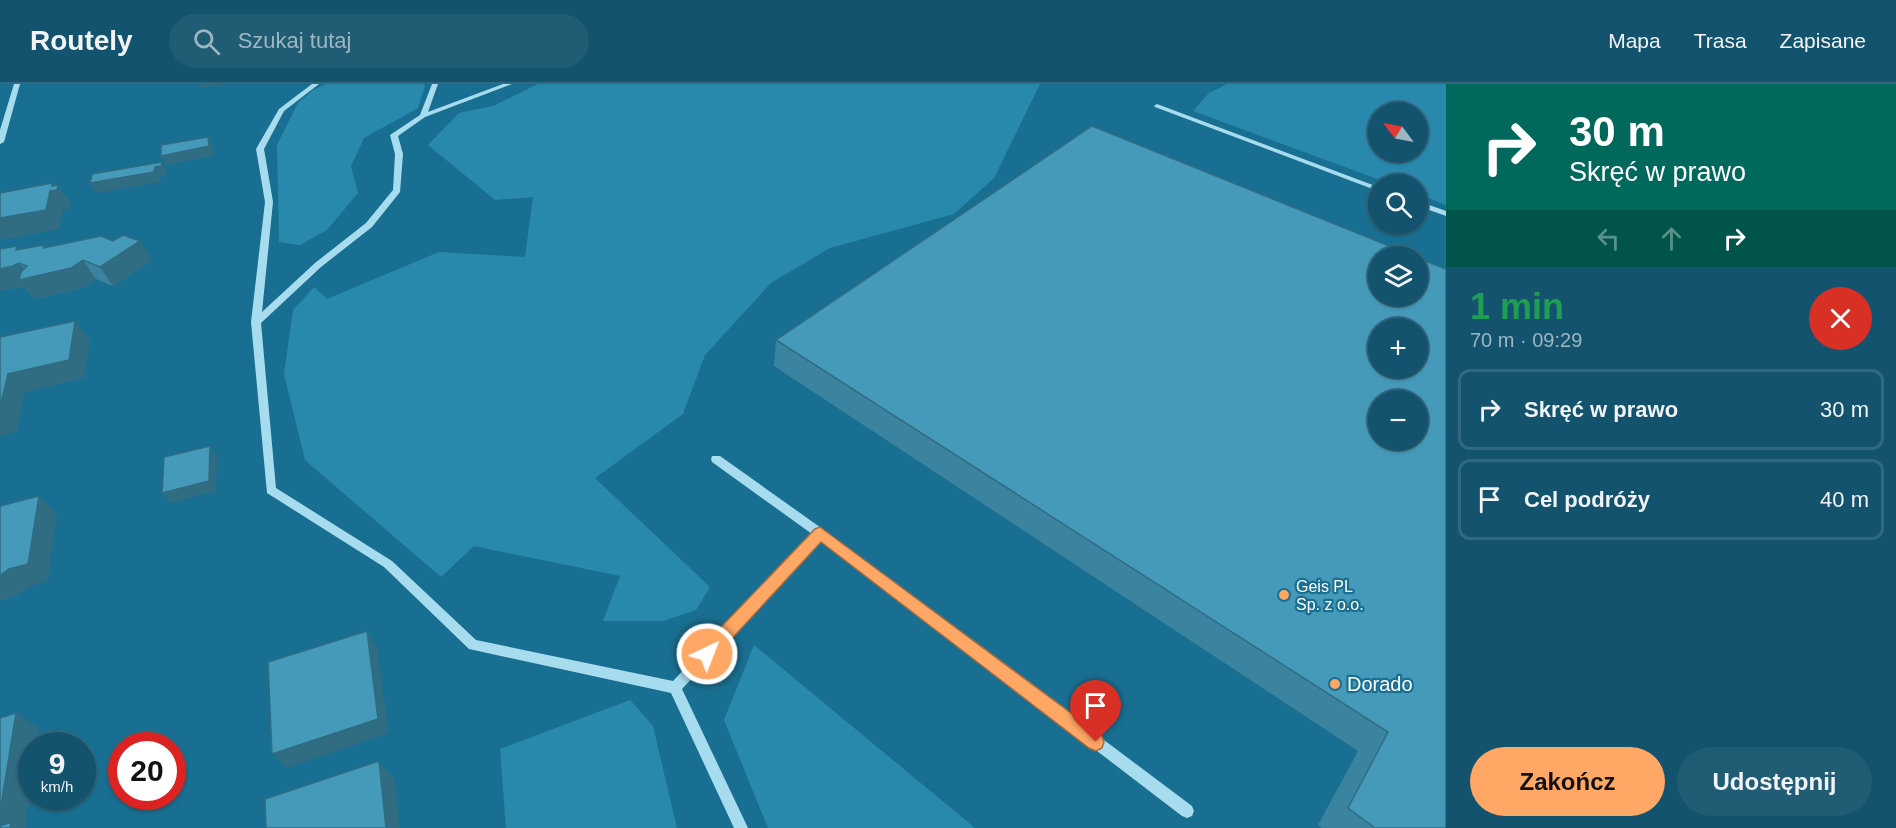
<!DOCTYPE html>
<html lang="pl">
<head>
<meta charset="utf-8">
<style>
  :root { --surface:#13536d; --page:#205d75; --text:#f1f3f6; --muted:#9db6c2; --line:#326980; --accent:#ffa765 }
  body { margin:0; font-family:Helvetica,sans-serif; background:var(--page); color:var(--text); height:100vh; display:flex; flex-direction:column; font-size:22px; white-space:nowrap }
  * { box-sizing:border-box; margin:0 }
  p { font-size:20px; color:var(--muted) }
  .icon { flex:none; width:33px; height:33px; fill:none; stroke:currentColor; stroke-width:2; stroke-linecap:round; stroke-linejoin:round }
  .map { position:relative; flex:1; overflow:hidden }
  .details { display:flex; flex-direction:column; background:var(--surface); width:450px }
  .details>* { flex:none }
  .guide { background:#00695c; color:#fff; overflow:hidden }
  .needle { width:39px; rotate:302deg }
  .buttons { position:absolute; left:1368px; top:18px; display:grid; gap:12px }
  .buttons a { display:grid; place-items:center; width:60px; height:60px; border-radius:50%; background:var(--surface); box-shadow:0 2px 4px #0004,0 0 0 2px var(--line); font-size:30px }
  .speed { position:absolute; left:18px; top:648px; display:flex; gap:12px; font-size:30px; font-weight:700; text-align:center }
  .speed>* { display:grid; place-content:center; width:78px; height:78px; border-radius:50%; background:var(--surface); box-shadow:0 2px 4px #0004,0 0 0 2px var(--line); line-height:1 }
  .speed small { font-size:15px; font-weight:400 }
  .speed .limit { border:9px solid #d22; background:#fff; color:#111 }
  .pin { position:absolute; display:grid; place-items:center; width:51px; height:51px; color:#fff; margin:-62px -26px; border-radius:50% 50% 50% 0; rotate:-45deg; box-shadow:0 0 6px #0007 }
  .pin .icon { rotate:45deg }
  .me { position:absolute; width:66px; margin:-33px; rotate:43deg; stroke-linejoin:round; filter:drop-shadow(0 0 4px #0008) }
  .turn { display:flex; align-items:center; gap:21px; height:126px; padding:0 24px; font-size:27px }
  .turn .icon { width:78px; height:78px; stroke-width:2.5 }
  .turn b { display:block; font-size:42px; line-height:51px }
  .lanes { display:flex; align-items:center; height:57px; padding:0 24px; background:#0003; justify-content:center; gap:30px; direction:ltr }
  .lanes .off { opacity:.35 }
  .round { display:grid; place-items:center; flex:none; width:63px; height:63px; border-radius:32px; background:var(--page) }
  .headline { display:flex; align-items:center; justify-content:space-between; height:102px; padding:0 24px }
  h1 { font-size:36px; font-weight:700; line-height:45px; color:#1e9e55 }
  .cta { display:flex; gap:12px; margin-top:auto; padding:12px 24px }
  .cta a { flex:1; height:69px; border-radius:36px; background:var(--accent); color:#111; font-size:24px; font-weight:700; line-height:69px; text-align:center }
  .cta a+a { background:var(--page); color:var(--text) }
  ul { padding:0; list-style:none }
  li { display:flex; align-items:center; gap:18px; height:81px; margin:0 12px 9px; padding:0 12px; border:3px solid var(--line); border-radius:12px }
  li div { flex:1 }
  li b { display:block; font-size:22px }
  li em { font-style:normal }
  header { display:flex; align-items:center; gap:36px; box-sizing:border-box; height:84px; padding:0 30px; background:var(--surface); border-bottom:2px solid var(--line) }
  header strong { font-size:28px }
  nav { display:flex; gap:33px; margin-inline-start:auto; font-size:21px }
  .search { width:420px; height:54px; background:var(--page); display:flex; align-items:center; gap:15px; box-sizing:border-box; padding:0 21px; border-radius:33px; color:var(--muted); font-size:22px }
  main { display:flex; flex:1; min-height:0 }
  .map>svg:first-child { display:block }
</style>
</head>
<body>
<header>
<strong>Routely</strong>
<div class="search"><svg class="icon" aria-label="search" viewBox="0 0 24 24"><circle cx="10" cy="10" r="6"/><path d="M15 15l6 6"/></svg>Szukaj tutaj</div>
<nav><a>Mapa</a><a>Trasa</a><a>Zapisane</a></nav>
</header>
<main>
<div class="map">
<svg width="1446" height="744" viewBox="0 0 1446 744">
  <rect width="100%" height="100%" fill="#196f91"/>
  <!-- green -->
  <path fill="#2889ad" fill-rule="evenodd" d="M326 0H424L425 2 418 24 364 54 351 82 358 109 327 146 300 161 279 158 277 61 298 19 313 6Z
    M538 0H1040L994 94 954 130 830 164 771 199 705 271 683 330 595 394 710 503 696 526 663 537H603L620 492 474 462 441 493 305 376 284 290 293 226 314 203 327 215 439 168 525 173 533 113 495 116 428 61 459 29 493 22Z
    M1227 0H1446V121L1418 110V100H1391L1193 27 1209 9ZM1378 28H1418V68H1378Z
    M754 561 975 744H768L724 636Z
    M630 616 653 642 677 744H506L500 665Z"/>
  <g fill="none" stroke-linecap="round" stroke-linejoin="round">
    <!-- minor -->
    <path fill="#a7dcef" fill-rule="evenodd" d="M14 0H20L4 58 0 60V46Z
      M312 0H319L284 27 264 65 273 118 262 228 315 179 366 139 393 106 395 70 390 51 420 31 432 0H438L428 28 503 0H512L425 33 398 52 403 70 400 108 372 143 321 183 261 239 276 404 392 477 476 556 673 597 812 450 712 378 711 375 712 372H720L824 446 1192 722 1194 727 1192 732 1187 734 1182 732 821 456 682 605 748 744H734L671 609 469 565 384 483 267 409 251 238 265 118 256 65 279 25Z
      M1157 20 1378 103V107L1155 23 1154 22Z
      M1418 117 1446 127V132L1418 122Z"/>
  </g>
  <!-- wall -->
  <path fill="#3b84a0" d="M43 161 45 163 152 176 113 202 96 195 85 203 34 215 24 202 0 207 20 165Z
    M1446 185V744H1322L1318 741 1358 667 774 282 776 256Z"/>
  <!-- shaded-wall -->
  <path fill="#306c82" d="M199 0H227L201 4Z
    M208 53 213 62 214 72 166 81 161 72Z
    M162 78 167 88V92H161L160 98 96 109 90 99 155 83Z
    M52 99 57 106 58 101 71 119 70 125 63 126 59 145 2 156 0 153V134L52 102Z
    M140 157 152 176 113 202 100 183Z
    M83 176 96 195 85 203 34 215 24 202 0 207V185L19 179 31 193Z
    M75 237 90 256 84 294 25 308 17 348 0 352V323L8 290Z
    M210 362 217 372 216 407 170 419 162 409Z
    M39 412 57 430 48 497 30 502 16 512 0 517V492Z
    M367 547 377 564 389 649 287 684 272 670Z
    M16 629 39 644 37 662H32V697L25 744H0V728Z
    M379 677 395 696 400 744H386Z"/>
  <!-- building -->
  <path fill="#459aba" stroke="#306c82" stroke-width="1.5" fill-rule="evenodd" d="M1092 42 1414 172H1378V212H1418V174L1446 185V744H1375L1348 724 1388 648 776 256ZM1378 244H1418V284H1378ZM1378 316H1418V356H1378Z
    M208 53 209 62 161 72V61Z
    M162 78 161 82 155 83 154 88 90 99 92 90Z
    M52 99V102L58 101 57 106 50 107 46 126 0 134V109Z
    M123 151 140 157 100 183 83 176 71 184 19 196 21 188 27 182 19 179 13 182 0 185V165L17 162 16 166 43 161V164L101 152 113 157Z
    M75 237 69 276 8 290 0 323V253Z
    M210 362 209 397 162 409 164 373Z
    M39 412 28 480 9 485 0 492V422Z
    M367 547 378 635 272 670 268 578Z
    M16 629 0 728V634Z
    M379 677 386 744H266L265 715Z
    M11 738 10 744H0V742Z"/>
  <!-- route -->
  <path fill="#ffa765" stroke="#a66d42" stroke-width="1.5" d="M820 443 1102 652 1104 658 1102 664 1096 667 1089 664 821 458 713 575 707 577 701 575 699 570 701 564 815 445Z"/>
  <!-- markers -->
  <g fill="#ffa765" stroke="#196f91" stroke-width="2">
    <circle cx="1284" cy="511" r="6"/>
    <circle cx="1335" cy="600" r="6"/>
  </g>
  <g text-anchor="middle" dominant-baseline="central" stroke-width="4.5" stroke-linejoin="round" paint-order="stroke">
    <!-- poi labels -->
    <g font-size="16" fill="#fff" stroke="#196f91" text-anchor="start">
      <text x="1296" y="502">Geis PL<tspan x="1296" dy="18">Sp. z o.o.</tspan></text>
    </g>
    <!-- near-poi labels -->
    <g font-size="20" fill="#fff" stroke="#196f91" text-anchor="start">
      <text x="1347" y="600">Dorado</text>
    </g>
  </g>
</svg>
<div class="buttons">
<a><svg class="needle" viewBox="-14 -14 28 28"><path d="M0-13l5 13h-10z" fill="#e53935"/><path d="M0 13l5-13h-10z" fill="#9db6c2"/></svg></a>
<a><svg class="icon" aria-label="search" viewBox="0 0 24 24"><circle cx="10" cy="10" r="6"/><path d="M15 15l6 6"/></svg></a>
<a><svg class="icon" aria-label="layers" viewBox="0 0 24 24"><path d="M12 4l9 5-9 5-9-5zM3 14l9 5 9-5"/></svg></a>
<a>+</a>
<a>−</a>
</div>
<div class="speed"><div>9<small>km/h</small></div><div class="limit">20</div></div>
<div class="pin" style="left:1096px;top:658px;background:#d93025"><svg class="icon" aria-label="arrive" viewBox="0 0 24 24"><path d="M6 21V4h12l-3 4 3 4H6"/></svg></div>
<svg class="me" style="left:707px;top:570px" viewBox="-20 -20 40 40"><circle r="17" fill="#ffa765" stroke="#fff" stroke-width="3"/><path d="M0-11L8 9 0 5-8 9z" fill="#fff"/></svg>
</div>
<section class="details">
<div class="guide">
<div class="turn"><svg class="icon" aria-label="right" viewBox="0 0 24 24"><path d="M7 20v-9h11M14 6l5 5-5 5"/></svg><div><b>30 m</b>Skręć w prawo</div></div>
<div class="lanes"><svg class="icon off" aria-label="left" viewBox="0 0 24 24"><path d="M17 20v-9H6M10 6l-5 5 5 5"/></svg><svg class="icon off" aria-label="ahead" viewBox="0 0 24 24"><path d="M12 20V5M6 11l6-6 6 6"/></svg><svg class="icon" aria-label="right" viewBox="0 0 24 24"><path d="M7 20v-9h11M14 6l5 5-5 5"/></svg></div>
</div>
<div class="headline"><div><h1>1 min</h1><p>70 m · 09:29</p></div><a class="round" style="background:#d93025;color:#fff"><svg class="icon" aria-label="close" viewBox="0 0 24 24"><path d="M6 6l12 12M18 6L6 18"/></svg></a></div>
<ul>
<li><svg class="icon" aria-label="right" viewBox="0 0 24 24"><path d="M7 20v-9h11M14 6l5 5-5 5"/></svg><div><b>Skręć w prawo</b></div><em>30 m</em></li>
<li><svg class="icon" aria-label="arrive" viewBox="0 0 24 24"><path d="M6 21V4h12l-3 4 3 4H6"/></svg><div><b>Cel podróży</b></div><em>40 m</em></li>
</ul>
<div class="cta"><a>Zakończ</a><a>Udostępnij</a></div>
</section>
</main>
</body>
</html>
